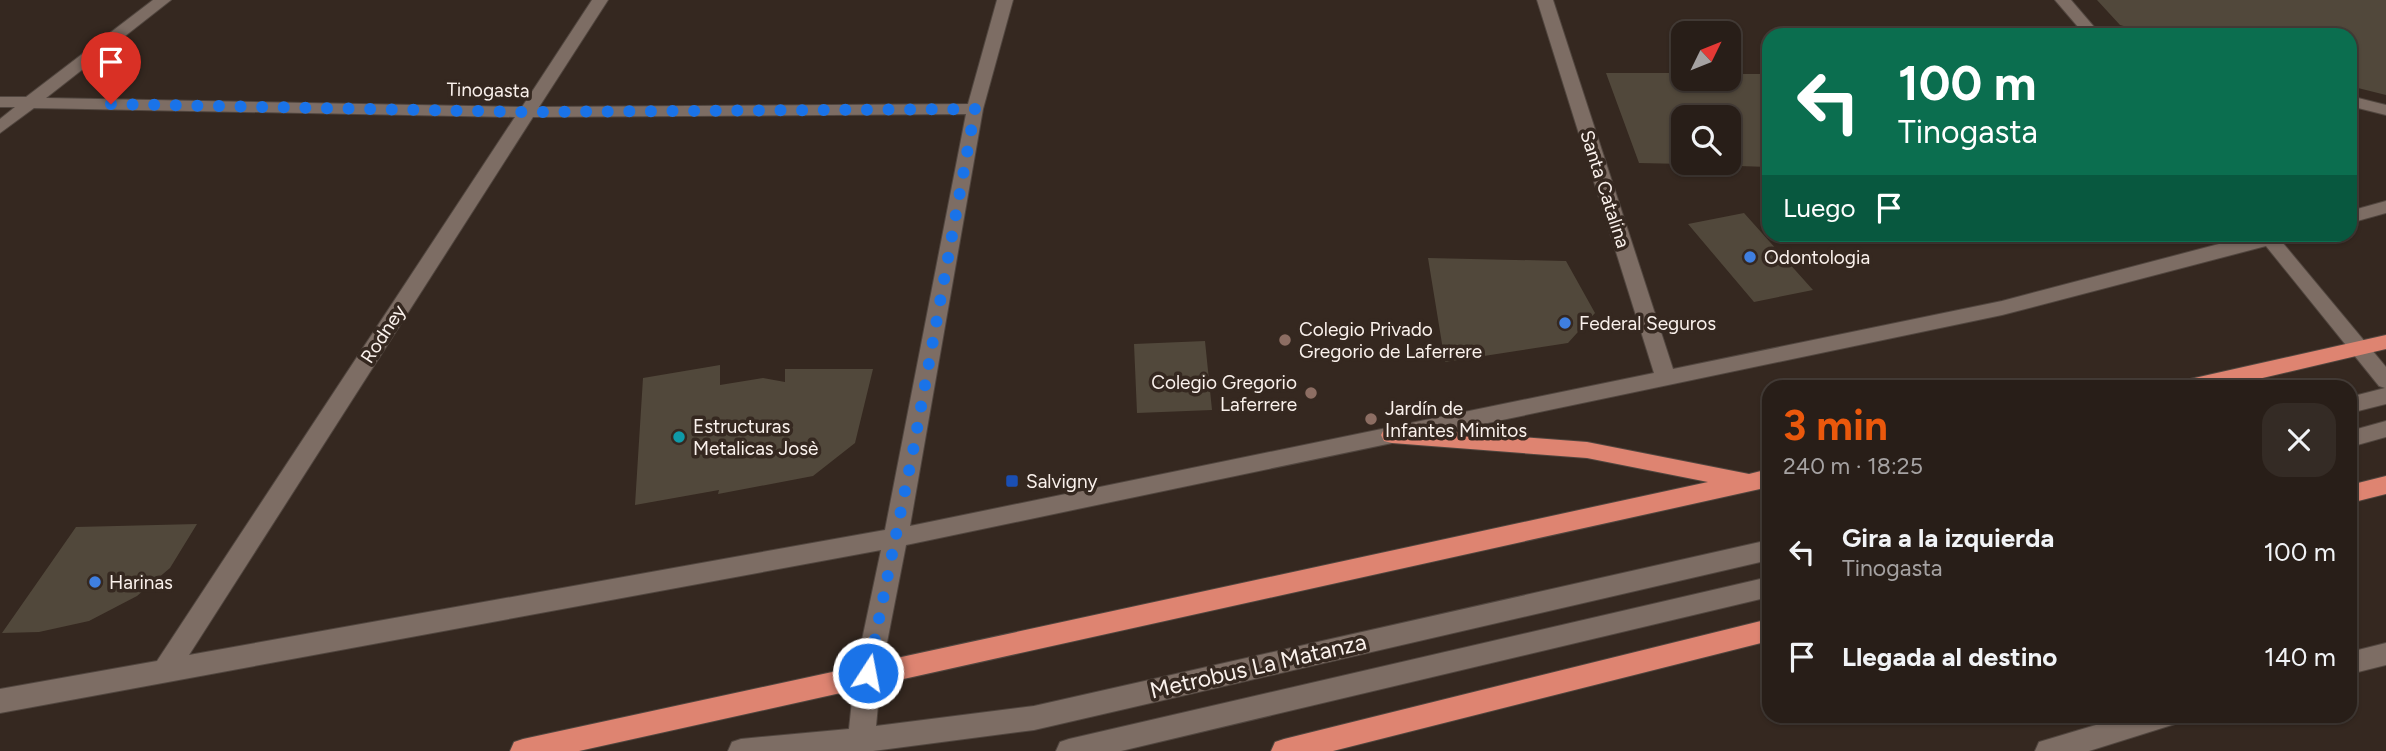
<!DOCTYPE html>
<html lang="es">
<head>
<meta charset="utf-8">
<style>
  :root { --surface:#281e18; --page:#342b25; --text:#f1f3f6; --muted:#a5a2a2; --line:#443c37; --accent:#ea580c }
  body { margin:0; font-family:Figtree,sans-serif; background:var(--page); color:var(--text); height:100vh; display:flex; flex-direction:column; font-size:26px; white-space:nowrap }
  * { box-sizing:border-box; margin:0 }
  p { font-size:23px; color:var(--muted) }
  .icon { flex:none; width:38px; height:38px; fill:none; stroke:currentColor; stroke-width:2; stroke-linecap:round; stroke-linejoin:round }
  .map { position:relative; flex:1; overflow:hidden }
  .details { position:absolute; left:1762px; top:380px; width:595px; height:343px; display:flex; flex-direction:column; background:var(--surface); border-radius:21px; box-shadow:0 2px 5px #0004,0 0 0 2px var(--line) }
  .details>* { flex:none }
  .top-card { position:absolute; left:1762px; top:28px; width:595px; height:214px; border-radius:21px; box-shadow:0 2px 5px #0004,0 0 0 2px var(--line); background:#0b6e4f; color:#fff; overflow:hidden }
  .needle { width:46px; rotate:47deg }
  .buttons { position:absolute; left:1671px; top:21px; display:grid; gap:14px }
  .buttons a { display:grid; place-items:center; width:70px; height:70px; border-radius:14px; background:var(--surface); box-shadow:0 2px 5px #0004,0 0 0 2px var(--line); font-size:35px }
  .pin { position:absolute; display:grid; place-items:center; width:60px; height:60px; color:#fff; margin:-72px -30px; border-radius:50% 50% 50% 0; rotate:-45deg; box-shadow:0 0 7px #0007 }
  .pin .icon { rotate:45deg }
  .me { position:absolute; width:77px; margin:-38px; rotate:11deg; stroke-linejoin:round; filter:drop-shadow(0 0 5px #0008) }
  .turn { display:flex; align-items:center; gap:24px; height:147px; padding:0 21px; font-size:32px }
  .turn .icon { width:91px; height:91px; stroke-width:2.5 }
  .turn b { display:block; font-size:49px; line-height:60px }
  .then { display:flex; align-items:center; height:66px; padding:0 21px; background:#0003; gap:14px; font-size:26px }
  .round { display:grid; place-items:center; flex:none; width:74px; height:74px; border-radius:21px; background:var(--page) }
  .summary { display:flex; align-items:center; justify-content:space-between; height:119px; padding:0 21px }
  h1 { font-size:42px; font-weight:700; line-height:52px; color:var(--accent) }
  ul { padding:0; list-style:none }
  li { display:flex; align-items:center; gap:21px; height:105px; padding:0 21px }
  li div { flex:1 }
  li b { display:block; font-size:26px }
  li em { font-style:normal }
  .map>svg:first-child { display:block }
</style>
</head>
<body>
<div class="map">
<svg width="2386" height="751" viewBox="0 0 2386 751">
  <rect width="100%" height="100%" fill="#352820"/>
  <!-- building -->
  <path fill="#51483b" d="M2097 0H2386V95L2350 86V35H2156L2120 25Z
    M1606 73H1684V79H1729V74H1769V167L1708 165 1729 163V117H1684V164L1639 163Z
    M1744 213 1813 290 1754 302 1688 224Z
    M1428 258 1566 261 1595 313 1568 343 1445 362Z
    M1205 341 1212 410 1137 413 1134 344Z
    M720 365V385L763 378 785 382V369H873L855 443 813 476 718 494 719 490 635 505 643 378Z
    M197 524 170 568 137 596 89 621 39 632 2 633 76 527Z"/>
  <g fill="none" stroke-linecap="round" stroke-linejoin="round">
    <!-- minor casing -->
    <g stroke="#51463f" stroke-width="2">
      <path id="minor" d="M153 0H171L46 98 522 107 592 0H608L539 107 968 104 997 0H1013L983 109 910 526 1654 373 1537 0H1553L1673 369 2002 301 2257 234H2297L2282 242 2386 367V404L2350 413V397L2385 388 2379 386 2266 246 2002 315 906 545 881 673 876 726 1034 706 1769 540V560L1034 730 873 751H728L732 742 741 739 849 729 855 673 881 550 0 713V689L157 661 515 117 34 108 0 133V119L15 107H0V97H26ZM966 114 885 530 189 655 533 117Z
        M2055 0H2071L2101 35H2085Z
        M2350 96 2386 105V115L2350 106Z
        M2386 201V213L2350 223V211Z
        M2386 421V437L2350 447V431Z
        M1769 577V597L1121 751H1056L1060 742 1069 739Z
        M2386 643V665L2350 674V652Z
        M2126 716H2179L2175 724 2089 751H2035L2039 742Z"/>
    </g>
    <!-- highway casing -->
    <g stroke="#51463f" stroke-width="2">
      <path id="highway" d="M2386 335V349L2224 387H2180L2183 382 2190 379Z
        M1392 427 1587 442 1749 474 1769 469V487L579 751H510L514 742 523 739 1708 482 1587 458 1392 443 1384 441 1381 435 1384 429Z
        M2386 476V494L2350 503V485Z
        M1769 619V641L1333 751H1271L1275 742 1284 739Z"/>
    </g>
    <!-- minor -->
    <use href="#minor" fill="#7d6d64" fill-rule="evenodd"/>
    <!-- highway -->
    <use href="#highway" fill="#de8471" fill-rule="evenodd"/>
  </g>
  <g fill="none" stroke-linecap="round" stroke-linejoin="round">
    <!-- route -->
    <path stroke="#1a73e8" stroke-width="12" stroke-dasharray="0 21.6" d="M111 104 526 112 975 109 913 451 868 673"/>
  </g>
  <!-- markers -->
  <g fill="#3f7fe0" stroke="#352820" stroke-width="2.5">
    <circle cx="1750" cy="257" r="7"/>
    <circle cx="1565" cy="323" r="7"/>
    <circle cx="95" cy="582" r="7"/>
  </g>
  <g fill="#8d6e63" stroke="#352820" stroke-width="2.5">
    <circle cx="1285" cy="340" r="7"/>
    <circle cx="1311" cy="393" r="7"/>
    <circle cx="1371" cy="419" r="7"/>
  </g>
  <circle fill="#0f9aa8" stroke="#352820" stroke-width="2.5" cx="679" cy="437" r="7"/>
  <rect fill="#1a4fb4" stroke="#352820" stroke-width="2.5" x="1005" y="474" width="14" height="14" rx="3.5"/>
  <g text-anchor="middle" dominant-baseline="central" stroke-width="7" stroke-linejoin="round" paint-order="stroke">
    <!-- street labels -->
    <g font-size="19" fill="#faf1ec" stroke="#352820">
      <text transform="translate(488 90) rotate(1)">Tinogasta</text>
      <text transform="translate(1605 189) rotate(72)">Santa Catalina</text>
      <text transform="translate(383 334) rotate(-57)">Rodney</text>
    </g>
    <!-- poi labels -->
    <g font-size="19" fill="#faf1ec" stroke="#352820" text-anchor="start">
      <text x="1764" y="257">Odontologia</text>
      <text x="1579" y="323">Federal Seguros</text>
      <text x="1299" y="329">Colegio Privado<tspan x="1299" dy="22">Gregorio de Laferrere</tspan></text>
      <text x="1297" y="382" text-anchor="end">Colegio Gregorio<tspan x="1297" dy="22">Laferrere</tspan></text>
      <text x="1385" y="408">Jardín de<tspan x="1385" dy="22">Infantes Mimitos</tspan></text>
      <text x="693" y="426">Estructuras<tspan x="693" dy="22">Metalicas Josè</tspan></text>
      <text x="1026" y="481">Salvigny</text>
      <text x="109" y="582">Harinas</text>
    </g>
    <!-- near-street labels -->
    <g font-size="23" fill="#faf1ec" stroke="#352820">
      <text transform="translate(1258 666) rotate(-13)">Metrobus La Matanza</text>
    </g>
  </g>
</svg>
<div class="buttons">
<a><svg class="needle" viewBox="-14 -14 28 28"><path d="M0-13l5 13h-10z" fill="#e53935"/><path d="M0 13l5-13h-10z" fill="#a5a2a2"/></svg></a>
<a><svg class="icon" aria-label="search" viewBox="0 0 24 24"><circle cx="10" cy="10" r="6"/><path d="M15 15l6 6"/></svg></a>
</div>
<div class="pin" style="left:111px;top:104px;background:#d93025"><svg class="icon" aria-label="arrive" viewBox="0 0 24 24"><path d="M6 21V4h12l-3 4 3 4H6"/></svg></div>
<svg class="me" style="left:868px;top:673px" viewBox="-20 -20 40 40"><circle r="17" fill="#1a73e8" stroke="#fff" stroke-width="3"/><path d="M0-11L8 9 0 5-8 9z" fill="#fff"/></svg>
<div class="top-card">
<div class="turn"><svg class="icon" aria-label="left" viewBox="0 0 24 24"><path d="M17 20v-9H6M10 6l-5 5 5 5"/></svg><div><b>100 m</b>Tinogasta</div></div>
<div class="then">Luego<svg class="icon" aria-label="arrive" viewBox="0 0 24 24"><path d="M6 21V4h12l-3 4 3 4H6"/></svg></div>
</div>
<section class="details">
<div class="summary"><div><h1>3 min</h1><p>240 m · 18:25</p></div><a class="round"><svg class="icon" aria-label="close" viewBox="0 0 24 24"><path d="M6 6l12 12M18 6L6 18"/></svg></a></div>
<ul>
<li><svg class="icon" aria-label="left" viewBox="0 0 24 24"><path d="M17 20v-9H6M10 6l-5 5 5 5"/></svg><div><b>Gira a la izquierda</b><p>Tinogasta</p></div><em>100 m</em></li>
<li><svg class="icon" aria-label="arrive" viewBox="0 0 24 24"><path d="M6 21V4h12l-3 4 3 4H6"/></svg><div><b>Llegada al destino</b></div><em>140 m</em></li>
</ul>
</section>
</div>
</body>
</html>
